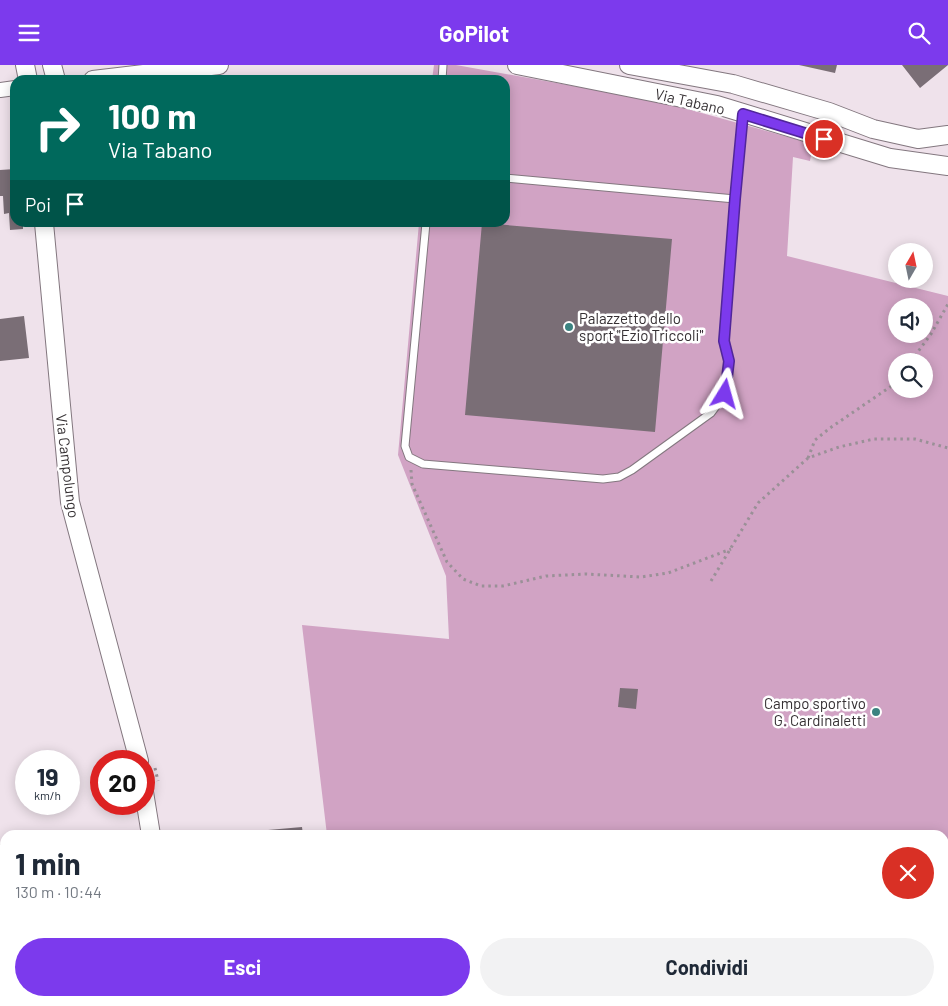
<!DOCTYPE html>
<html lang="it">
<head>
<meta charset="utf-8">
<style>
  :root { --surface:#fff; --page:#f2f2f3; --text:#1f2937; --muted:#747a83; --accent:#7c3aed }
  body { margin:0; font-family:Barlow,sans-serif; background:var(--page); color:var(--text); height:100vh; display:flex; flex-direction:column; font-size:19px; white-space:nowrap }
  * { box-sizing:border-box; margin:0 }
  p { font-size:16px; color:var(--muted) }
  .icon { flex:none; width:28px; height:28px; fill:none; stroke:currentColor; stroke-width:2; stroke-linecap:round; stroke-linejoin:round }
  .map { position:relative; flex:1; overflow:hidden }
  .side { position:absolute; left:0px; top:765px; width:949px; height:176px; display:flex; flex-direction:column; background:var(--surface); border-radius:15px 15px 0 0; box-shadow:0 2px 12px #0003 }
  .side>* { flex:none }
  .top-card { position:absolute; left:10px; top:10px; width:500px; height:152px; border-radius:15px; box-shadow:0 2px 12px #0003; background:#00695c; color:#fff; overflow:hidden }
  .needle { width:32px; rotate:9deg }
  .tools { position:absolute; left:888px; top:178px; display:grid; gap:10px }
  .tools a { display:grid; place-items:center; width:45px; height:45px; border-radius:50%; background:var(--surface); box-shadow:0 2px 12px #0003; font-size:25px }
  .speed { position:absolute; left:15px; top:685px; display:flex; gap:10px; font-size:25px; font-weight:700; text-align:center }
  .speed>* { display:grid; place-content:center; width:65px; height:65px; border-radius:50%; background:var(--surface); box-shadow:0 2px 12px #0003; line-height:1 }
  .speed small { font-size:12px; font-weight:400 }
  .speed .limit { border:8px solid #d22; background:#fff; color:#111 }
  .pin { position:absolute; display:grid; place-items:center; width:42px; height:42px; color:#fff; margin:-21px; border:2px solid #fff; border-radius:50%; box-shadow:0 1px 5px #0007 }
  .me { position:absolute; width:55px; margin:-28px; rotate:8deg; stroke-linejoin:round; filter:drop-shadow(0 0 4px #0008) }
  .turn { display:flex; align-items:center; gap:18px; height:105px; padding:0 15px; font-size:22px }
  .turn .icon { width:65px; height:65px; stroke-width:2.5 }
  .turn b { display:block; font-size:35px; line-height:42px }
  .then { display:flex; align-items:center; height:48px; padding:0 15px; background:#0003; gap:10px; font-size:19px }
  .round { display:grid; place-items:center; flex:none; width:52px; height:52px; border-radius:26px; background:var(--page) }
  .summary { display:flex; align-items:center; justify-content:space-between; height:85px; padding:0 15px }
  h1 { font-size:30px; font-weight:700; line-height:38px }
  .button { display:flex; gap:10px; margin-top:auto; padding:10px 15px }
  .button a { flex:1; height:58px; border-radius:30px; background:var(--accent); color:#fff; font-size:20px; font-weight:700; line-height:58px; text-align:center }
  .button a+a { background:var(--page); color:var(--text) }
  header { display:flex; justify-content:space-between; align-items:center; height:65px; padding:0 15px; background:var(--accent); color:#fff; font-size:22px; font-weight:700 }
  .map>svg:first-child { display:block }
</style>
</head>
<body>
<header><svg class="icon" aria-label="menu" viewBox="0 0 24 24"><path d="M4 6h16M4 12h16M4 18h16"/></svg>GoPilot<svg class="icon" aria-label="search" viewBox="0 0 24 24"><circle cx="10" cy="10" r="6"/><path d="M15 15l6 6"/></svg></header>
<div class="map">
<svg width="948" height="941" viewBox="0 0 948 941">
  <rect width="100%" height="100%" fill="#efe2eb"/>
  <!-- green -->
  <path fill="#d1a3c4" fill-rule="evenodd" d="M434 0H456L662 37 813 79 810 96 793 92 787 191 948 231V941H159L160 936H944V770H327L302 560 449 574 446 511 398 390 419 158H505V15H432ZM896 241H924V269H896ZM896 296H924V324H896Z"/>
  <!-- building -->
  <path fill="#7a6e76" d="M799 0H837L835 8Z
    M902 0H948L920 23Z
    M15 104V158H23V164L10 165 9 148 4 149 3 131H0V105Z
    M482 158 672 174 655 367 465 350Z
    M24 251 29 293 0 296V254Z
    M620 623 638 624 636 644 618 642Z
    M302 762 303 770H269L268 765Z
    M5 778V811L2 812 0 798V779Z"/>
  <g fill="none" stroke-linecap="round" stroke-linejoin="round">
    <!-- service casing -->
    <g stroke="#83777f" stroke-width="9">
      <path id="service" d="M442 15 443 0
        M505 113 735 134
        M426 158 405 381 409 392 423 399 603 414 619 412 632 405 711 348 725 329 729 295 723 276 735 134 743 49"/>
    </g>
    <!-- minor casing -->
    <g stroke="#83777f" stroke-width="16">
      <path id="minor" d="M0 25 15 23"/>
    </g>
    <!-- tertiary casing -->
    <g stroke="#83777f" stroke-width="20">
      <path id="tertiary" d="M25 0 28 15
        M52 0 56 15
        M517 0 717 40 890 93 948 101
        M629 0 733 19 829 47 873 64 918 74 948 70
        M93 15 219 0
        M44 158 70 437 139 696
        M144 727 151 770
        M133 941 134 936"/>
    </g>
    <!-- path -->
    <path stroke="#9a9097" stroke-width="3" stroke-dasharray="2.5 4" stroke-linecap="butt" d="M911 296 931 269 948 239
      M808 393 815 375 830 363 893 320 896 316
      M411 405 412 419 447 497 463 514 481 521H503L546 511 586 509 641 512 668 508 731 484
      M711 516 758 438 808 393 839 382 874 374H915L948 383
      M155 703 158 716
      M933 941 948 937"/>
    <!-- service -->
    <use href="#service" stroke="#fff" stroke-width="7"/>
    <!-- minor -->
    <use href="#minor" stroke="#fff" stroke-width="14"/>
    <!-- tertiary -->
    <use href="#tertiary" stroke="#fff" stroke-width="18"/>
  </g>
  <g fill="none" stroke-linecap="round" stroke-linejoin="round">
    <!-- route casing -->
    <g stroke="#51269a" stroke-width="12">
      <path id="route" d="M725 329 729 296 724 276 735 134 743 49 824 74"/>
    </g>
    <!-- route -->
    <use href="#route" stroke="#7c3aed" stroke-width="9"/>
  </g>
  <!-- markers -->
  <g fill="#3b8381" stroke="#fff" stroke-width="2">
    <circle cx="569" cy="262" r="5"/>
    <circle cx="876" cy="647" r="5"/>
  </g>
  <g text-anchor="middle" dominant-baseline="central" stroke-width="5" stroke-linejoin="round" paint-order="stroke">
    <!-- street labels -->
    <g font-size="15" fill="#353033" stroke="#fff">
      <text transform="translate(690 36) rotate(13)">Via Tabano</text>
      <text transform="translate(68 401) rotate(83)">Via Campolungo</text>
    </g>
    <!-- poi labels -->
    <g font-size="15" fill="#353033" stroke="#fff" text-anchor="start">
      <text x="579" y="253">Palazzetto dello<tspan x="579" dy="17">sport "Ezio Triccoli"</tspan></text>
      <text x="866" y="638" text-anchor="end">Campo sportivo<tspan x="866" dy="17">G. Cardinaletti</tspan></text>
    </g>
  </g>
</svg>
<div class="tools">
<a><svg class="needle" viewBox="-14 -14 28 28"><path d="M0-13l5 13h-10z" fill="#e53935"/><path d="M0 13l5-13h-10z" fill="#747a83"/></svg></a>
<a><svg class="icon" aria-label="sound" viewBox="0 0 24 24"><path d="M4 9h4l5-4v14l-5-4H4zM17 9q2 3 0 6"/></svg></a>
<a><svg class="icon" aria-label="search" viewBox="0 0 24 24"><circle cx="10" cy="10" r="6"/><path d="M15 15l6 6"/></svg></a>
</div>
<div class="speed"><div>19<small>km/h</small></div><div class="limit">20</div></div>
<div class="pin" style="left:824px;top:74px;background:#d93025"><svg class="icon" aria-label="arrive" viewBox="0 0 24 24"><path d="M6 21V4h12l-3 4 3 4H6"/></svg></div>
<svg class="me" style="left:725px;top:329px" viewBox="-20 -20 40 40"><path d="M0-17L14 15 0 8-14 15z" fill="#7c3aed" stroke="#fff" stroke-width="4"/></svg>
<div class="top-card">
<div class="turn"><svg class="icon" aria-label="right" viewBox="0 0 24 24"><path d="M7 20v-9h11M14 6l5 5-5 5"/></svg><div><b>100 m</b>Via Tabano</div></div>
<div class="then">Poi<svg class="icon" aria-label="arrive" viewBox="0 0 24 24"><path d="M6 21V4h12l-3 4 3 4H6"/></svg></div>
</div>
<section class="side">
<div class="summary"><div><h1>1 min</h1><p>130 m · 10:44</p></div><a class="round" style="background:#d93025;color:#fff"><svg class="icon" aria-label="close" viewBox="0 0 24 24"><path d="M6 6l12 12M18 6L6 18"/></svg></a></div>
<div class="button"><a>Esci</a><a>Condividi</a></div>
</section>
</div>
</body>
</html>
